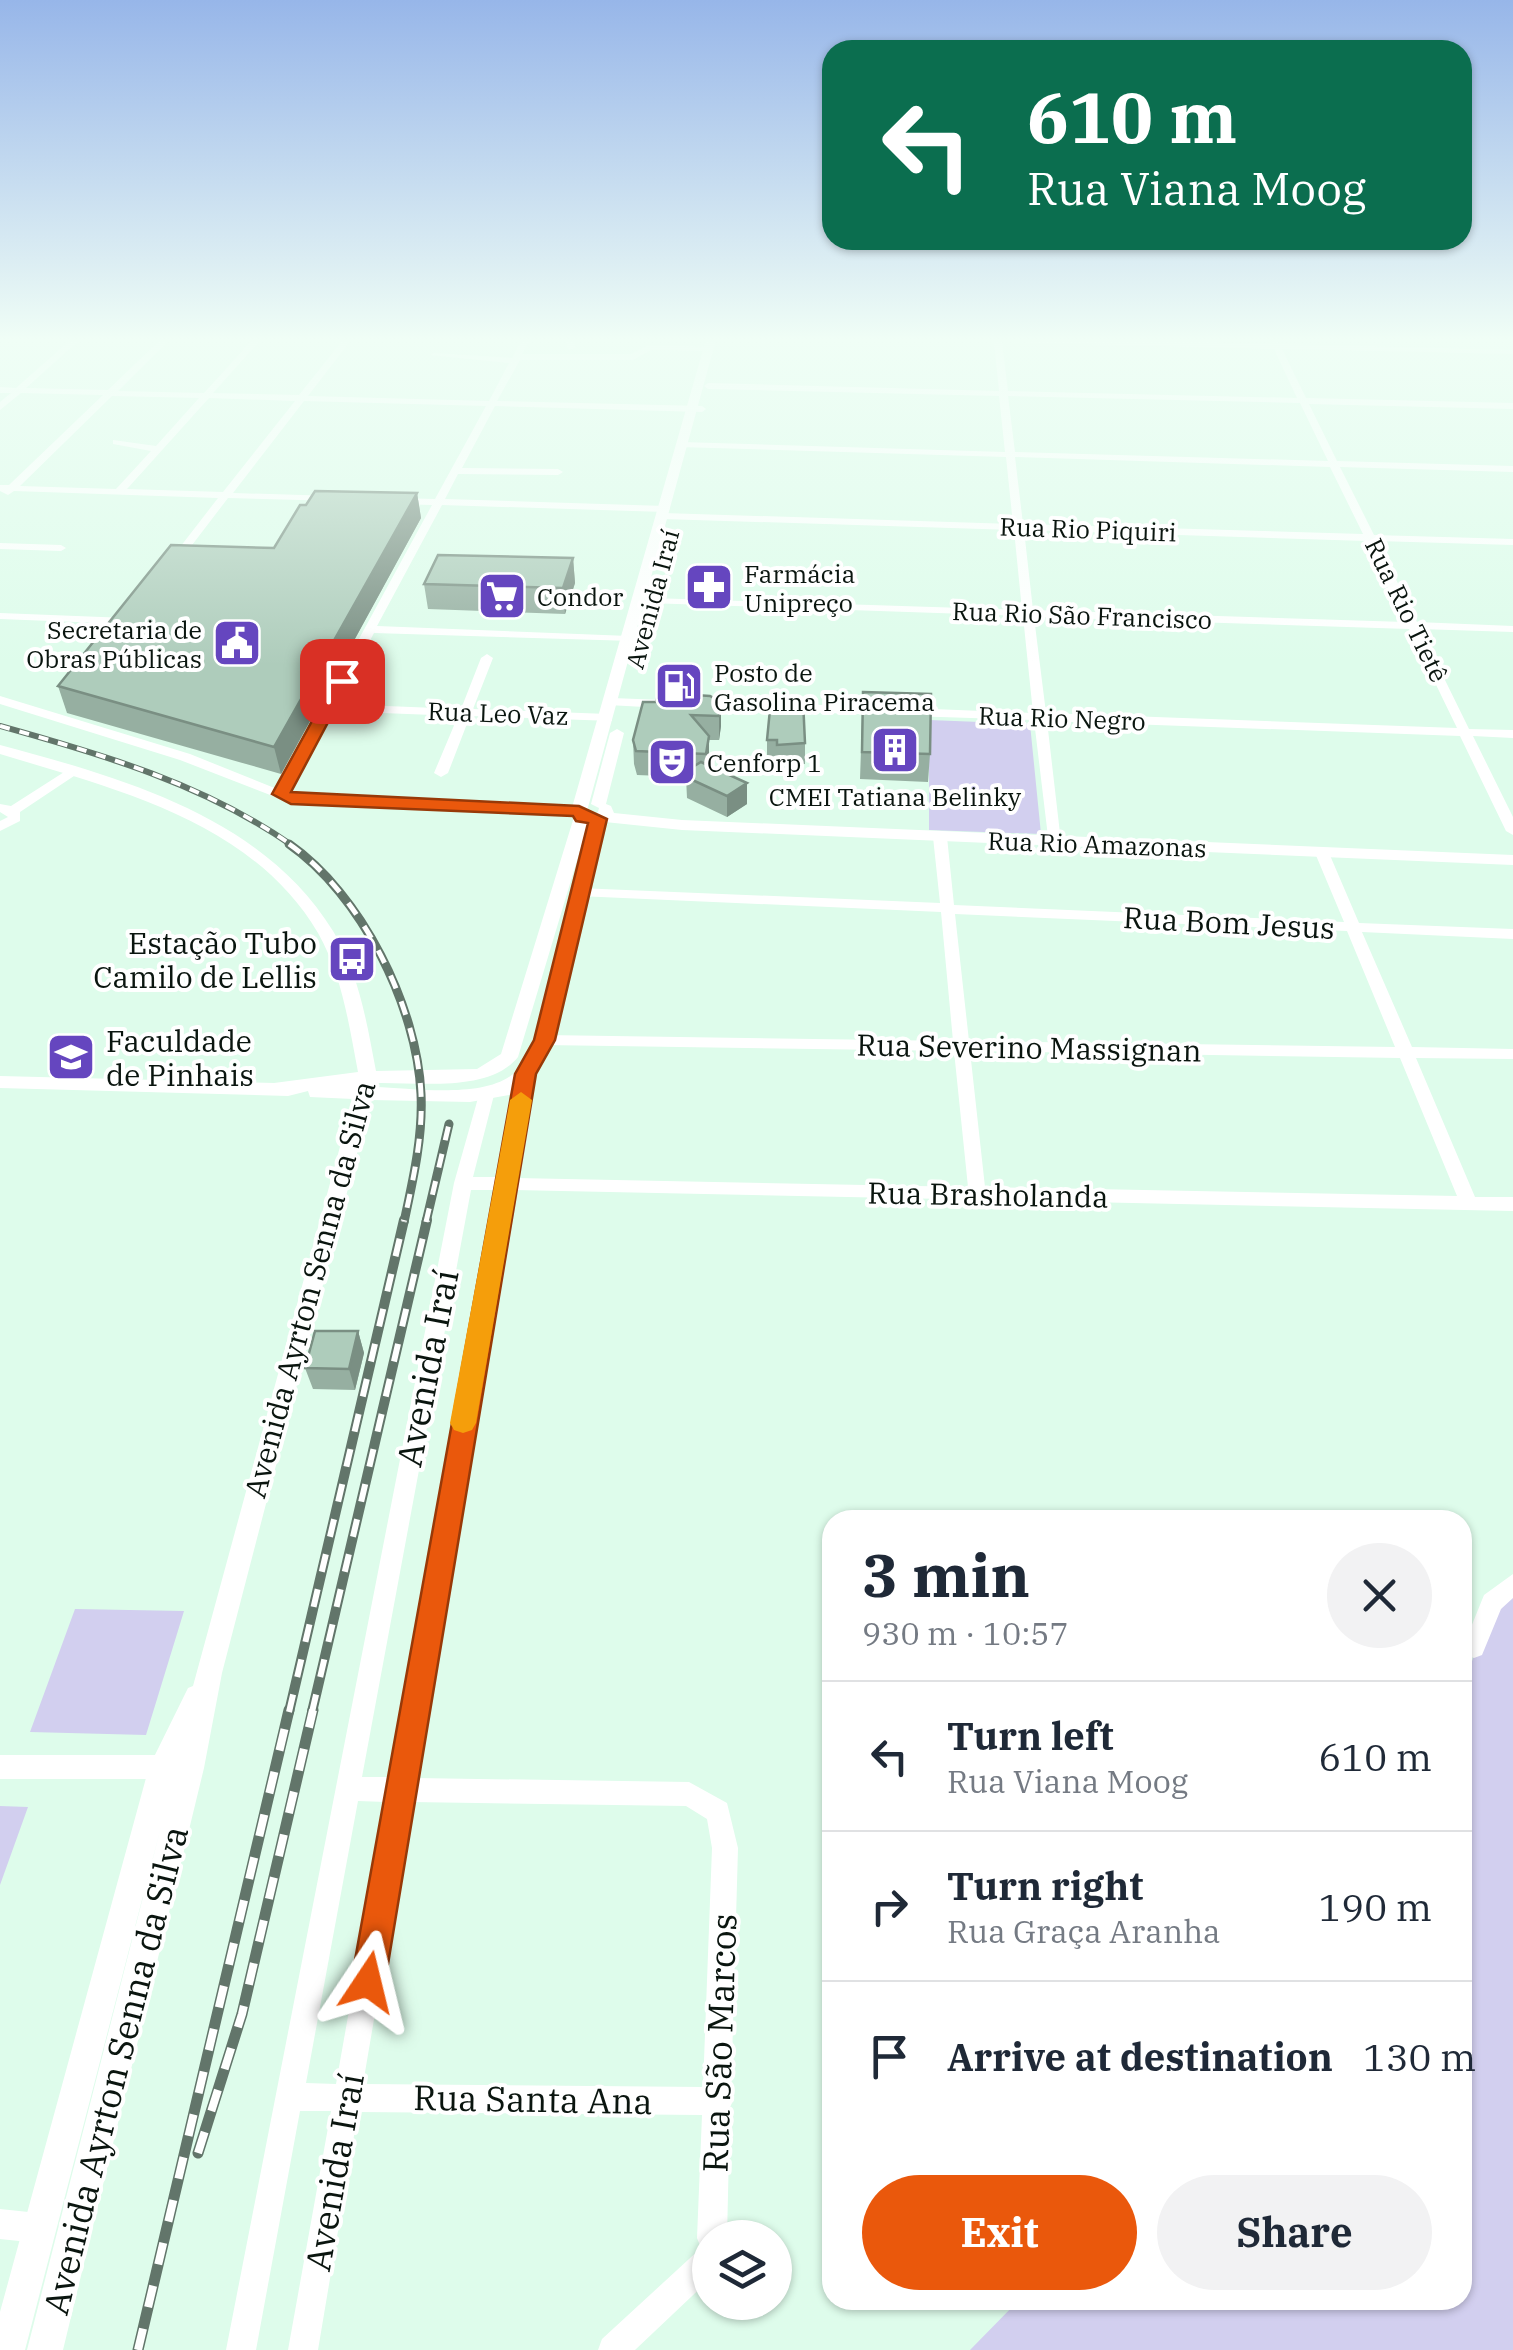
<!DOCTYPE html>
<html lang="en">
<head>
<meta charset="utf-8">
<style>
  :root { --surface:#fff; --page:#f2f2f3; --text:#1f2937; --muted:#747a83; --line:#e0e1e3; --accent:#ea580c }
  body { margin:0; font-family:"IBM Plex Serif",serif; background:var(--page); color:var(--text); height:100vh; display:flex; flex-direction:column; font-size:38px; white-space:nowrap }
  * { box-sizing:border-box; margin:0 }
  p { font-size:32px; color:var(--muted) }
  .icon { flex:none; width:55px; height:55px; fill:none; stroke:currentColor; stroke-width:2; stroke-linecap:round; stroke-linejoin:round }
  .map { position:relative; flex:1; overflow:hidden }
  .sheet { position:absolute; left:822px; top:1510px; width:650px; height:800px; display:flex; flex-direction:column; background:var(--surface); border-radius:30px; box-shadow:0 2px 8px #0004 }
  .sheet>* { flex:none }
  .top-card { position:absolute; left:822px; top:40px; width:650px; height:210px; border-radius:30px; box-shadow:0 2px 8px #0004; background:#0b6e4f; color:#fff; overflow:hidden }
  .tools { position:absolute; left:692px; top:2220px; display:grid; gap:20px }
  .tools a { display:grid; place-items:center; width:100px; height:100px; border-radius:50%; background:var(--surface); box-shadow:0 2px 8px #0004; font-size:50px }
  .pin { position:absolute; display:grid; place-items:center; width:85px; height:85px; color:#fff; margin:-42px; border-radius:20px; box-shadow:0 5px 15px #0006 }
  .me { position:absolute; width:110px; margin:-55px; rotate:10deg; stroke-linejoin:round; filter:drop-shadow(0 0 8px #0008) }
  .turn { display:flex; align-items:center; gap:35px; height:210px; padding:0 40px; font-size:45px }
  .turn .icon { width:130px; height:130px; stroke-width:2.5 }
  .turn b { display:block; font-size:70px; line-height:85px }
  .round { display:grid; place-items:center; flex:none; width:105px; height:105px; border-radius:52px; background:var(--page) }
  .headline { display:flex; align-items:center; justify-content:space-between; height:170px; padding:0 40px }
  h1 { font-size:60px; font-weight:700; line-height:75px }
  .cta { display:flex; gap:20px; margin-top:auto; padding:20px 40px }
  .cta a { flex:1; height:115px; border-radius:60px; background:var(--accent); color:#fff; font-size:40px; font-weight:700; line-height:115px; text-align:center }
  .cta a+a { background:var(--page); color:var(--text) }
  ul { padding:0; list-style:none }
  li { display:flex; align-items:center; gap:30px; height:150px; padding:0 40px; border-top:2px solid var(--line) }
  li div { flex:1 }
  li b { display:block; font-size:38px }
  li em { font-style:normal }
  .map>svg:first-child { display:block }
</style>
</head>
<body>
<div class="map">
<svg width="1513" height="2350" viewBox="0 0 1513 2350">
  <rect width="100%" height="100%" fill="#defceb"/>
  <!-- green -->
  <path fill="#d2cfef" d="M929 720 1030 724 1041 834 929 830Z
    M1513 1584V2350H970L1019 2300H1462L1463 1688 1492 1602Z
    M75 1609 184 1611 146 1735 30 1732Z
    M0 1806 28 1807 0 1885Z"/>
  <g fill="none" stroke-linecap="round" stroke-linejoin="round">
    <!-- minor -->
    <path fill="#fff" fill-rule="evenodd" d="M75 336H84L26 388 108 390 164 336H173L118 391 204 393 256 336H264L213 393 299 395 346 336H354L308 396 489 401 509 363 430 355 434 353 512 358 524 336H532L522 354H631L649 345 711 347 708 351 651 350 633 360H520L497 401 702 406 706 409 702 412 495 406 462 468 558 469 563 472 558 475 458 474 445 499 665 506 670 509 665 512 442 505 377 626 629 636 635 639 633 641 374 633 336 704 461 709 481 658 487 654 493 658 473 709 608 714 612 715V721L470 716 448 773 441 777 434 773 458 716 332 711 288 793 579 807 584 808V814L291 803 180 760 0 704V696L190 754 277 789 432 505 395 504 390 501 395 498 435 499 486 406 304 401 233 493 334 496 338 497V501L228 498 176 566 172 567 167 564 218 498 14 491 8 495 0 491V485H9L103 395 21 393 0 410V402L11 393H0V387L16 388ZM112 396 199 398 156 446 113 440V444L151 451 116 489 20 486ZM209 398 295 401 223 492 127 489Z
      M553 336H573L575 348 568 350 566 340Z
      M835 336H1001L1271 344 1270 341 1274 339 1280 344 1513 350V354L1282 349 1306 398 1513 403V409L1309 404 1337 461 1513 466V472L1340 467 1374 535 1513 539V545L1377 541 1417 622 1513 626V632L1420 629 1469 729 1513 730V738L1473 736 1513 817V835L1506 831 1460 736 1047 721 1061 842 1054 846 1049 845 1034 720 909 716 903 712 909 708 1033 713 1023 616 648 603 646 601 652 598 1022 610 1014 530 663 519 658 516 663 513 1013 524 1006 457 679 447V443L682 442 1005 452 999 396 708 389 704 386 708 383 999 391 994 342 839 338ZM1002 342 1274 349 1297 398 1008 391ZM1008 396 1300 403 1328 461 1015 452ZM1015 457 1330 467 1363 534 1023 524ZM1024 530 1366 541 1405 622 1033 610ZM1034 617 1409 629 1457 728 1046 713Z
      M0 543 61 545 66 548 61 551 0 549Z
      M0 613 127 618 133 621 127 624 0 619Z
      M612 698 663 700 669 704 663 708 608 705 606 702Z
      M699 701 883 707 889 711 883 715 695 708V702Z
      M72 767 78 771 77 774 20 812V821L0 831V821L8 817 0 812V804L11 806Z
      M940 833 947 837 954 905 1344 922 1315 853 1322 849 1329 853 1359 923 1513 929V939L1362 932 1412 1047 1513 1049V1059L1416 1058 1475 1197H1513V1211L514 1190 415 1778 689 1782 727 1803 738 1848 731 2095 733 2101 730 2107 727 2238H710V2279L635 2350H598L602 2339 701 2248 697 2238 702 2115 358 2112 318 2350H288L331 2111H300L256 2350H226L454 1183 480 1091H492L494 1095 473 1177H498L517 1074 525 1068 533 1074 516 1178 968 1187 954 1051 544 1045 536 1040 544 1035 953 1041 941 912 578 896 571 892 578 888 940 903 933 837ZM955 914 1347 931 1395 1047 969 1041ZM970 1051 1400 1058 1457 1196 985 1187ZM471 1190H496L390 1777H362ZM358 1801 386 1802 336 2084 306 2083ZM411 1802 686 1806 707 1819 712 1848 703 2087 363 2084Z
      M1513 1574V1598L1501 1609 1482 1655 1474 1658 1466 1655 1463 1647 1484 1595Z
      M0 1755H163L172 1759 175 1767 172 1775 163 1779H0Z
      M0 2209 38 2213 48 2218 53 2228 48 2238 38 2243 0 2239Z"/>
    <!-- major -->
    <path fill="#fff" fill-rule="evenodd" d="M707 336H717L587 811 590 817 518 1057C489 1093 419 1082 376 1083L375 1087C414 1088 493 1101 519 1068 526 1060 530 1049 535 1040L590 819 598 812 599 808 591 804 610 733 617 729 624 733 606 804 611 806 614 813 682 820 1513 855V865L682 830 605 822 553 1040 532 1078 509 1095 470 1102 371 1100 222 1673 204 1768 63 2350H27L162 1823 25 2350H0V2312L149 1767 188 1688 193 1686 353 1099 310 1097 308 1091 288 1096 0 1088V1076L274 1083 358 1072C349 1025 342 975 318 933 252 821 115 789 0 754V745C123 778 263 817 333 931 359 973 367 1024 376 1071L477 1069 501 1054 574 817 571 811Z"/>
    <!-- rail-far3 casing -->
    <g stroke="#62756a" stroke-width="6">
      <path id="rail-far3" d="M0 726C104 755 204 784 293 846"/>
    </g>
    <!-- rail-far2 casing -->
    <g stroke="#62756a" stroke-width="9">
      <path id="rail-far2" d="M289 844C361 894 417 1006 421 1094 423 1137 413 1180 404 1222
        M426 1222 449 1124"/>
    </g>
    <!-- rail-far1 casing -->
    <g stroke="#62756a" stroke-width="10">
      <path id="rail-far1" d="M289 1712 404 1220
        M312 1712 427 1220"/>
    </g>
    <!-- rail casing -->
    <g stroke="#62756a" stroke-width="11">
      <path id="rail" d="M198 2153 242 2014 313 1710
        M138 2350 289 1710"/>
    </g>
    <!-- rail-far3 -->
    <use href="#rail-far3" stroke="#fff" stroke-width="4" stroke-dasharray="10" stroke-linecap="butt"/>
    <!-- rail-far2 -->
    <use href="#rail-far2" stroke="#fff" stroke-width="5" stroke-dasharray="14" stroke-linecap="butt"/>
    <!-- rail-far1 -->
    <use href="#rail-far1" stroke="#fff" stroke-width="6" stroke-dasharray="18" stroke-linecap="butt"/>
    <!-- rail -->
    <use href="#rail" stroke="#fff" stroke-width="8" stroke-dasharray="22" stroke-linecap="butt"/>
  </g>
  <!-- wall -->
  <path fill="#96afa1" d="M417 493 421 518 281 774 67 713 58 686 274 548Z
    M573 558 575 583 565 614 428 609 424 584Z
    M863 692 930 754 928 782 860 779Z
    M656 702H721V726L719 740H709V765L747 804 727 817 687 798 686 777 637 775 634 764 633 740Z
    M767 740 805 743V764L777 766V760H767Z
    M358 1331 364 1353 355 1390 313 1389 305 1368Z"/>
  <!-- shaded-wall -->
  <path fill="#7a8f83" d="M417 493 421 518 281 774 274 747Z
    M573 558 575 583 565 614 563 588Z
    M721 702V726L719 740V716Z
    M709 736V760L707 778 706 754Z
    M747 783V804L727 817V796Z
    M358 1331 364 1353 355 1390 349 1369Z"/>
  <!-- building -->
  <path fill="#aeccbb" stroke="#7a8f83" stroke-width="2.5" d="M315 491 417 493 274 747 58 686 171 545 274 548 300 505H306Z
    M438 555 573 558 563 588 424 584Z
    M863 692 931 694 930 754 862 752Z
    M664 693 710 696 721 702 719 716 691 715 709 736 706 754 636 751 633 740 643 702H656L658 694Z
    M771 699 803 700 805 743 777 745V740H767Z
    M701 762 747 783 727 796 686 777 691 774 686 771Z
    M315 1331H358L349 1369 305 1368Z"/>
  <!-- sky -->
  <linearGradient id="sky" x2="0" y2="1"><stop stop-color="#97b6e9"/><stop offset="0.51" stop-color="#f0fef6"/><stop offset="1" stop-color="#f0fef6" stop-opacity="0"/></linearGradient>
  <rect width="1513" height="665" fill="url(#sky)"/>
  <!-- route -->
  <path fill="#ea580c" stroke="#983908" stroke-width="2.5" d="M342 676 350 681 291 792 579 806 607 819 555 1040 536 1074 385 1982 380 1994 368 1999 356 1994 351 1982 515 1074 534 1040 588 823 576 821 573 816 291 804 272 794 334 681Z"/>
  <!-- slow -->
  <path fill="#f59e0b" d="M521 1092 532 1100 476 1423 472 1430 463 1433 454 1430 450 1423 510 1100Z"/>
  <!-- icons -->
  <defs>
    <g id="pharmacy-square" transform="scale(2.5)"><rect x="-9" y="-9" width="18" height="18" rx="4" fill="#6546bf" stroke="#fff"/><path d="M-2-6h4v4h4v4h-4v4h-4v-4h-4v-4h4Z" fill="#fff"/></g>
    <g id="supermarket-square" transform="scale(2.5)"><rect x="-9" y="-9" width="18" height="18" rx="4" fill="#6546bf" stroke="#fff"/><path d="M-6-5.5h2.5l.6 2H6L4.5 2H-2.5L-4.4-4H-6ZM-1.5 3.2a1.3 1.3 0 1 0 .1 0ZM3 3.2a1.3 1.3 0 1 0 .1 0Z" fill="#fff"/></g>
    <g id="civic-square" transform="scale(2.5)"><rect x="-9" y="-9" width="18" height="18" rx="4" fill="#6546bf" stroke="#fff"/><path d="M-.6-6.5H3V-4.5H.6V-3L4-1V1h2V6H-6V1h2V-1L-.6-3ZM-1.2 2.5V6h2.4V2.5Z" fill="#fff"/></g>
    <g id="fuel-square" transform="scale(2.5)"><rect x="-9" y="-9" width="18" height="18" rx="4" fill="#6546bf" stroke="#fff"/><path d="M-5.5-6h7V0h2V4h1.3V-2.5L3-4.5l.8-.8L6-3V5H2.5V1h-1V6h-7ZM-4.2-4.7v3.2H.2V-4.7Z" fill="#fff"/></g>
    <g id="building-square" transform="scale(2.5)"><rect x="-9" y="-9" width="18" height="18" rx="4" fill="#6546bf" stroke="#fff"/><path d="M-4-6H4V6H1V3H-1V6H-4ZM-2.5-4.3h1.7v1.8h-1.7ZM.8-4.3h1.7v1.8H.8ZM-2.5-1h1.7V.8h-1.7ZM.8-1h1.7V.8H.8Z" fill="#fff"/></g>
    <g id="theatre-square" transform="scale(2.5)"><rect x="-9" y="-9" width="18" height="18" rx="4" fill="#6546bf" stroke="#fff"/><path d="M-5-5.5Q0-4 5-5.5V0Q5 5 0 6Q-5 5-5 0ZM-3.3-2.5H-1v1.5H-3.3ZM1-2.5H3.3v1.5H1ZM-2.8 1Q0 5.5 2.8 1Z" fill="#fff"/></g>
    <g id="bus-square" transform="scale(2.5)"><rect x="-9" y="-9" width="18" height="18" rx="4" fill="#6546bf" stroke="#fff"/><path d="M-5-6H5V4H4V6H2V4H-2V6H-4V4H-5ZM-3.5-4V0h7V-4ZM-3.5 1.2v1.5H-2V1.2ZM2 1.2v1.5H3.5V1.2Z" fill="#fff"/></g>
    <g id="university-square" transform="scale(2.5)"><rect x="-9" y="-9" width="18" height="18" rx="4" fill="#6546bf" stroke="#fff"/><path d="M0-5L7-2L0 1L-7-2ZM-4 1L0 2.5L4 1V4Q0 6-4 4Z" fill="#fff"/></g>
  </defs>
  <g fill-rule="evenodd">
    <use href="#pharmacy-square" x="709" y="587"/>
    <use href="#supermarket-square" x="502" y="596"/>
    <use href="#civic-square" x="237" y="643"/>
    <use href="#fuel-square" x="679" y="686"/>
    <use href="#building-square" x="895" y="750"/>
    <use href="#theatre-square" x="672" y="762"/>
    <use href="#bus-square" x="352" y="959"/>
    <use href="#university-square" x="71" y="1057"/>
  </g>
  <g text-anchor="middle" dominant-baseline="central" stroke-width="8" stroke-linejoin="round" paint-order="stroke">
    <!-- far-street labels -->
    <g font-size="25" fill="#0a150f" stroke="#fff">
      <text transform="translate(1088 529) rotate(2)">Rua Rio Piquiri</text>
      <text transform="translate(652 599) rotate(-75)">Avenida Iraí</text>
      <text transform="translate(1407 610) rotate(64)">Rua Rio Tietê</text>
      <text transform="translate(1082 615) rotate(2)">Rua Rio São Francisco</text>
      <text transform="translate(498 713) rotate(2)">Rua Leo Vaz</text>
      <text transform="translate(1062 718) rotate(2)">Rua Rio Negro</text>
      <text transform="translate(1097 844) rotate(2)">Rua Rio Amazonas</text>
    </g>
    <!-- far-poi labels -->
    <g font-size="25" fill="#0a150f" stroke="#fff" text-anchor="start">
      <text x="744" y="573">Farmácia<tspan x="744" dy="29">Unipreço</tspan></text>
      <text x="537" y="596">Condor</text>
      <text x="202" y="629" text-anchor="end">Secretaria de<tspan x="202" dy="29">Obras Públicas</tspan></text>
      <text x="714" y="672">Posto de<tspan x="714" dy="29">Gasolina Piracema</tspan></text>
      <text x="707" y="762">Cenforp 1</text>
      <text x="895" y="796" text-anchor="middle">CMEI Tatiana Belinky</text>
    </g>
    <!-- street labels -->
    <g font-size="30" fill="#0a150f" stroke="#fff">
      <text transform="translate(1229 922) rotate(3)">Rua Bom Jesus</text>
      <text transform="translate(1029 1047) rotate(1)">Rua Severino Massignan</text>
      <text transform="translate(988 1194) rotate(1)">Rua Brasholanda</text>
      <text transform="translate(309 1289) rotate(-75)">Avenida Ayrton Senna da Silva</text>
    </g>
    <!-- poi labels -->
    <g font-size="30" fill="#0a150f" stroke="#fff" text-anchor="end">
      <text x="317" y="942">Estação Tubo<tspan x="317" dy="34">Camilo de Lellis</tspan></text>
      <text x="106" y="1040" text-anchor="start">Faculdade<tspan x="106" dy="34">de Pinhais</tspan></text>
    </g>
    <!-- near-street labels -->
    <g font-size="35" fill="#0a150f" stroke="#fff">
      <text transform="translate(427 1368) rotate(-79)">Avenida Iraí</text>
      <text transform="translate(719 2043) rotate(-88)">Rua São Marcos</text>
      <text transform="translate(115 2070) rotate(-76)">Avenida Ayrton Senna da Silva</text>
      <text transform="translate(533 2099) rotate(1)">Rua Santa Ana</text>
      <text transform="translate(334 2172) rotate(-80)">Avenida Iraí</text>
    </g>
  </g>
</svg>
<div class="tools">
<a><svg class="icon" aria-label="layers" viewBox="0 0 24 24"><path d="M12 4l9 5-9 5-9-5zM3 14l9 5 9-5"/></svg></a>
</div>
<div class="pin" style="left:342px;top:681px;background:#d93025"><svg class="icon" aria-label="arrive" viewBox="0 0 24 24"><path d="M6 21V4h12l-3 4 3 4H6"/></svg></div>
<svg class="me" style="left:368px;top:1982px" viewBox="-20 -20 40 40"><path d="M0-17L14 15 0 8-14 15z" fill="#ea580c" stroke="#fff" stroke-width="4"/></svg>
<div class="top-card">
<div class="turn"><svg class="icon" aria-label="left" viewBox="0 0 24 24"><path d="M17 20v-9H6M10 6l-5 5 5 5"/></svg><div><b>610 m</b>Rua Viana Moog</div></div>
</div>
<section class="sheet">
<div class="headline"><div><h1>3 min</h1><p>930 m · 10:57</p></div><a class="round"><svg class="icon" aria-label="close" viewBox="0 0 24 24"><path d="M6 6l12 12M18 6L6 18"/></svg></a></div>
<ul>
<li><svg class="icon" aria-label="left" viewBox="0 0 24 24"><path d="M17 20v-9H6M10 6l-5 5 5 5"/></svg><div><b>Turn left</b><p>Rua Viana Moog</p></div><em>610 m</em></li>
<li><svg class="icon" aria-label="right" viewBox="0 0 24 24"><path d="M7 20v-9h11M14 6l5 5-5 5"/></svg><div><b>Turn right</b><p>Rua Graça Aranha</p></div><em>190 m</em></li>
<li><svg class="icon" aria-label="arrive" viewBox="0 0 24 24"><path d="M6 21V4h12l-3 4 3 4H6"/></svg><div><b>Arrive at destination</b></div><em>130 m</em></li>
</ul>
<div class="cta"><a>Exit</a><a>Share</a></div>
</section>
</div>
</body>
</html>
